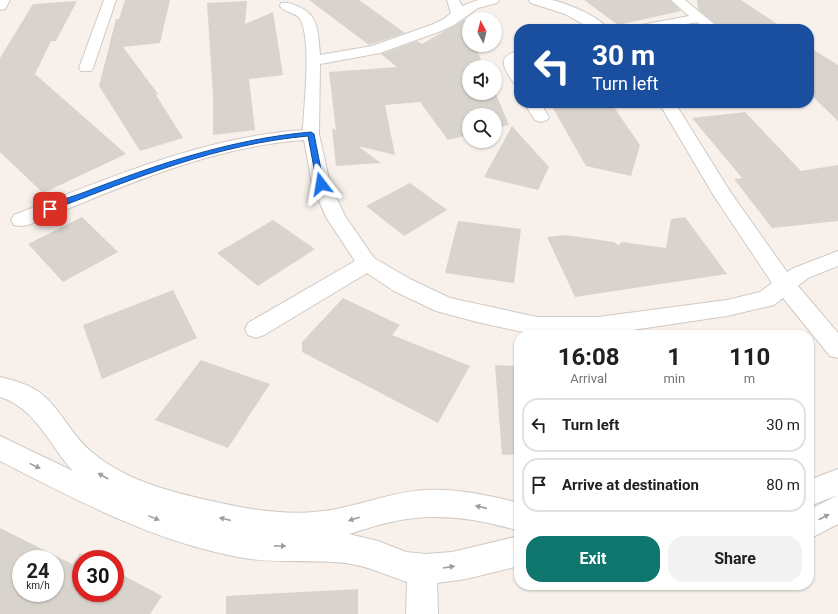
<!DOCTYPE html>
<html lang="en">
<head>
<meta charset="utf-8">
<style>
  :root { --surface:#fff; --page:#f2f2f2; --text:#202124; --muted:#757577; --line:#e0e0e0; --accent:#0f766e }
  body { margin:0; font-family:Roboto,sans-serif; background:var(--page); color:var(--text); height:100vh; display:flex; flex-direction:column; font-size:15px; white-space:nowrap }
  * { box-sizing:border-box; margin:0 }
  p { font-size:13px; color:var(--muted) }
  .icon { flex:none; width:22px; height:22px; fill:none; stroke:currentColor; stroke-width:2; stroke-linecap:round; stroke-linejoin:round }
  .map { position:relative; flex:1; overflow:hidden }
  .panel { position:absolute; left:514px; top:330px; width:300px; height:260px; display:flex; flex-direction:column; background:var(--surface); border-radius:16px; box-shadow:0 1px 3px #0004 }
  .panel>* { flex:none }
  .banner { position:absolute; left:514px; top:24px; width:300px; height:84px; border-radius:16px; box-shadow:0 1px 3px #0004; background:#1a4fa0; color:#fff; overflow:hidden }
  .needle { width:26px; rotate:353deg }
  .fabs { position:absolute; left:462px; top:12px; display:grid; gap:8px }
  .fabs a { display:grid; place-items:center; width:40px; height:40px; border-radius:50%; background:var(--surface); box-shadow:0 1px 3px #0004; font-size:20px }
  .speed { position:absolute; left:12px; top:550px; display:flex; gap:8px; font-size:20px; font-weight:700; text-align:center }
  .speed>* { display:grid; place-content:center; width:52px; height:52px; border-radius:50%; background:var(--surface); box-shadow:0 1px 3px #0004; line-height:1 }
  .speed small { font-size:10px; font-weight:400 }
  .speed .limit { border:6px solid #d22; background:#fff; color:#111 }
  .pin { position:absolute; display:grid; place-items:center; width:34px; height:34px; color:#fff; margin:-17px; border-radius:8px; box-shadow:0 2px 6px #0006 }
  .me { position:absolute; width:44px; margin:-22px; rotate:346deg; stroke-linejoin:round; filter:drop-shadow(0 0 3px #0008) }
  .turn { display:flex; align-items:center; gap:14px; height:84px; padding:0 12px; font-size:18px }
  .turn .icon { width:52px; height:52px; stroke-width:2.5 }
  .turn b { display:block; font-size:28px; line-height:34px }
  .eta { display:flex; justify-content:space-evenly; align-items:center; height:68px; text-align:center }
  .eta b { font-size:24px; font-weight:700; line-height:28px }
  .action { display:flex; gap:8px; margin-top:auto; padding:8px 12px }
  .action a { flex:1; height:46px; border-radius:16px; background:var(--accent); color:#fff; font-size:16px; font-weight:700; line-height:46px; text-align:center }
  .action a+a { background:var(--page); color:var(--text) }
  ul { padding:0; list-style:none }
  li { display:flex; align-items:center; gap:12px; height:54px; margin:0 8px 6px; padding:0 4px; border:2px solid var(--line); border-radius:16px }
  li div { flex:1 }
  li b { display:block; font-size:15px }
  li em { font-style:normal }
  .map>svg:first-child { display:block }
</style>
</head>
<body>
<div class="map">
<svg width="838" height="614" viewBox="0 0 838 614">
  <rect width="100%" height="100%" fill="#f8f1eb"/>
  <!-- building -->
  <path fill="#d9d3cd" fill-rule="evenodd" d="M125 0H170L160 43 123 47 158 94 156 95 183 138 140 151 99 86 116 19H119Z
    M309 0H359L405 33 369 45Z
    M584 0H670L681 11 618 25Z
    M697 0H741L785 29H721L698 9Z
    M77 1 56 41H51L35 74 126 154 43 193 0 152V58L33 4Z
    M247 1 245 24 273 12 283 75 249 79 255 130 213 135V94L207 3Z
    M465 19 469 30V45H475L484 67H469V93L495 92 509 125 495 128V115H469V135L448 140 420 102 385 105 395 155 358 146 381 163 336 166 332 128 336 130 329 72 397 67 381 54 417 41 422 44Z
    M809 47 838 65V121L809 93Z
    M550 103H611L640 145 631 176 586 166Z
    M745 112 801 171 838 165V221L772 228 734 179 742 178 692 118Z
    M512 126 549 167 538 190 484 177Z
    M410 183 447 210 404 236 366 206Z
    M82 217 118 252 63 282 28 244Z
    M685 217 727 274 575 297 547 237 565 235 614 242 618 245 622 242 666 248 671 219Z
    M273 220 315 249 258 286 217 253Z
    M458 221 521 229 514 283 445 273Z
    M173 290 197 338 102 379 83 325Z
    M343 298 400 325 392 335 470 366 438 423 302 352V342Z
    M201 360 270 384 228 448 155 420Z
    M495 365 519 366V454L502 455Z
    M0 528 72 564 80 553 91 559H81V593H115V571L162 596 150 614H0ZM21 559H55V593H21Z
    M358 589V614H226V596Z"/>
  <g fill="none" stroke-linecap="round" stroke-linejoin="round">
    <!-- minor casing -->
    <g stroke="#d0c9c4" stroke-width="2">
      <path id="minor" d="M0 0H10L5 9 0 10Z
        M104 0H116L93 68 91 71H81L79 68Z
        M447 0H459L462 6 478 0H499L497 3 478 8 454 25 441 31 380 53 320 64 319 134 330 184 345 216 374 258 410 279 450 298 537 317H598L727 300 760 292 772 283 714 196 659 103H675L731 193 787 272 794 268 838 251V266L808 278 798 286 838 333V358L830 356 783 298 774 305 727 316 598 335H537L477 322 436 311 394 291 367 273 264 335 256 338 248 335 245 329 248 323 355 261 326 217 312 184 304 140C206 147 117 189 28 225L21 226 14 225 11 220 14 215C107 179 202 137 303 130 304 104 312 39 300 19 296 12 284 13 280 6L281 3C288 2 293 4 299 7 320 16 318 35 320 55L372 46 431 25 444 19 451 13Z
        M529 0C536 0 544 0 551 0 565 2 600 17 608 29H592L565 14 531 3Z
        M671 0H685L720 29H705L697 22 662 29H634L636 26 641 25 689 16Z
        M519 51V85L514 83C503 68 496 56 519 51Z
        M524 103H540L549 117 547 120 541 122 535 120Z
        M0 377C13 380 28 384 39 392 61 408 71 436 93 453 127 482 178 494 221 503 260 512 302 517 341 508 369 502 395 492 424 490 456 488 488 495 519 503V531C477 518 434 512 391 522 376 525 363 530 349 534L378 541 406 552 425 554 452 552 519 536V566L466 579 437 583 438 614H406L407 582C386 575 368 566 346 563 310 559 273 564 238 557 153 541 76 500 0 461V436L73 471C49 445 36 408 0 397Z
        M838 469V495L809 506V480Z
        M838 495V524L809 539V510Z"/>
    </g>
    <!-- minor -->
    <use href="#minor" fill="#fff" fill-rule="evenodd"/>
  </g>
  <!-- one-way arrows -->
  <defs><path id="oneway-solid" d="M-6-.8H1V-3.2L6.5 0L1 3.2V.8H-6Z"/></defs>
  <g fill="#9f9e9d">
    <use href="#oneway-solid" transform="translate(35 466) rotate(26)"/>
    <use href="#oneway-solid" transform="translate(103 476) rotate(-150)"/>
    <use href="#oneway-solid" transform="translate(481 507) rotate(-167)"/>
    <use href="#oneway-solid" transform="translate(824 517) rotate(-28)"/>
    <use href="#oneway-solid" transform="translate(154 518) rotate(22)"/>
    <use href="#oneway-solid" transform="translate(225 519) rotate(-166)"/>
    <use href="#oneway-solid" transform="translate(354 519) rotate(162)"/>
    <use href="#oneway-solid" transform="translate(280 546) rotate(1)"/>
    <use href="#oneway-solid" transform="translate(449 567) rotate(-9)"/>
  </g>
  <!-- route -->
  <path fill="#1a73e8" stroke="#114b97" d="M311 132 314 134 324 185 317 184 308 136C218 144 135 178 52 210H47L46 209C52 202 75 196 85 192 158 164 232 139 311 132Z"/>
</svg>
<div class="fabs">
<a><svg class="needle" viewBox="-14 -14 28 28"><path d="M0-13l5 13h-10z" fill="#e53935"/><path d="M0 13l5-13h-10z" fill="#757577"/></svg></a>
<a><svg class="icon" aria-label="sound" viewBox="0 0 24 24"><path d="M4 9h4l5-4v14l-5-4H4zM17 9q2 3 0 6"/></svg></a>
<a><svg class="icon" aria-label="search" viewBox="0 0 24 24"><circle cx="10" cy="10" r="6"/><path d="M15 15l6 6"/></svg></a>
</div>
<div class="speed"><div>24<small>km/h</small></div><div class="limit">30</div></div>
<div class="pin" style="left:50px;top:209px;background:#d93025"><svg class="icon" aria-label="arrive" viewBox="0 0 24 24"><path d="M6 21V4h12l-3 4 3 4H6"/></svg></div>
<svg class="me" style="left:321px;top:184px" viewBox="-20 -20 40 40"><path d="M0-17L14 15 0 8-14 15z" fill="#1a73e8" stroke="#fff" stroke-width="4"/></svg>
<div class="banner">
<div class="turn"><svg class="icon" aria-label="left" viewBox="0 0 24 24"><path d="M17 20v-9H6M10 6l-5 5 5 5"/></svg><div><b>30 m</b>Turn left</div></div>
</div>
<section class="panel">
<div class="eta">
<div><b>16:08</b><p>Arrival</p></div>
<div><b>1</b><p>min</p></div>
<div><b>110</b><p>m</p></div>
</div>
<ul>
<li><svg class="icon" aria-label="left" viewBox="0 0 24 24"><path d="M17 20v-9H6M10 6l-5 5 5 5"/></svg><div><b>Turn left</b></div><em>30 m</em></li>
<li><svg class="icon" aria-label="arrive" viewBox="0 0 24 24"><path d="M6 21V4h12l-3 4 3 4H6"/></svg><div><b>Arrive at destination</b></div><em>80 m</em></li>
</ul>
<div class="action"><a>Exit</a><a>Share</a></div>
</section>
</div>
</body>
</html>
